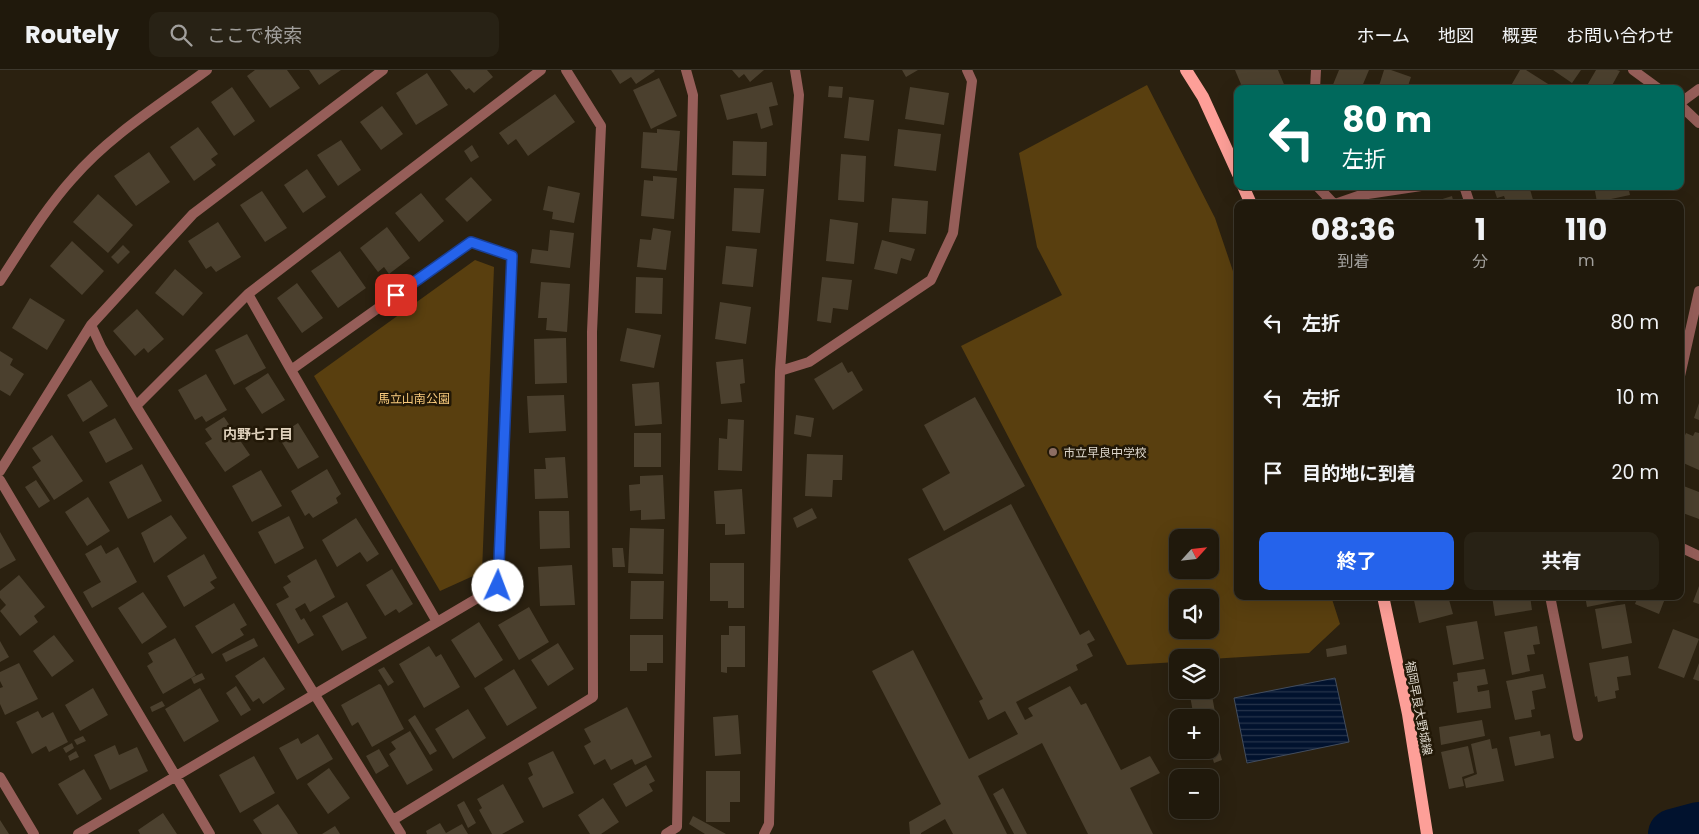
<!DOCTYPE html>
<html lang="ja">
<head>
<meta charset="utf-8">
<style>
  :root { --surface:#20190c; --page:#282215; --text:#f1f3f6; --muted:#a2a09d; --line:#3d382d; --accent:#2563eb }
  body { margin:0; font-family:Poppins,"Noto Sans JP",sans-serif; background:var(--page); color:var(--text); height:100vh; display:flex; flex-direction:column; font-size:19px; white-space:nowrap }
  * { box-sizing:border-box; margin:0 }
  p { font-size:16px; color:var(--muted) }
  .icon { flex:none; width:28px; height:28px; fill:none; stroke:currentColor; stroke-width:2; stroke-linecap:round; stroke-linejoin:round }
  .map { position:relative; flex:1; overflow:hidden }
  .details { position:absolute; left:1234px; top:130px; width:450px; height:400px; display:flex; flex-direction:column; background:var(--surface); border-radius:10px; box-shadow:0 5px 20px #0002,0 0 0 1px var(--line) }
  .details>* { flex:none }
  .banner { position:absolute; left:1234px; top:15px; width:450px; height:105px; border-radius:10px; box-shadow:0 5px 20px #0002,0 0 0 1px var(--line); background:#00695c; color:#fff; overflow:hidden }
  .needle { width:32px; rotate:63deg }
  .controls { position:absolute; left:1169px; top:459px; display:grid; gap:10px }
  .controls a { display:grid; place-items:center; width:50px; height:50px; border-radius:10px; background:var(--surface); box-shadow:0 5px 20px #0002,0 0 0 1px var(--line); font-size:25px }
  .pin { position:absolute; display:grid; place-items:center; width:42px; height:42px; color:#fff; margin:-21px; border-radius:10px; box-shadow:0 2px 8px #0006 }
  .me { position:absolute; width:55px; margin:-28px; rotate:2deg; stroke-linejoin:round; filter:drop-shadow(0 0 4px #0008) }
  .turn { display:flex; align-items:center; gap:18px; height:105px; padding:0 25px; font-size:22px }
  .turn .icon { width:65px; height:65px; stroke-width:2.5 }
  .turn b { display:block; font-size:35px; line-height:42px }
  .eta { display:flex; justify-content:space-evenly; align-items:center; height:85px; text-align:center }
  .eta b { font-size:30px; font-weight:700; line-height:35px }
  .primary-button { display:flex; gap:10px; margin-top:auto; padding:10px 25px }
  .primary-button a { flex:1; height:58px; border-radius:10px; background:var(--accent); color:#fff; font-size:20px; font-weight:700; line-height:58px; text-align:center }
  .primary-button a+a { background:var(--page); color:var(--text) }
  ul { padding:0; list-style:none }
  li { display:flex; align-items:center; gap:15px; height:75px; padding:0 25px }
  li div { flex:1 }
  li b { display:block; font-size:19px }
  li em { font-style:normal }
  header { display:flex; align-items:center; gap:30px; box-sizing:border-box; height:70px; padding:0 25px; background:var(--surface); border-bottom:1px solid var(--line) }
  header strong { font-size:24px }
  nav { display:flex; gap:28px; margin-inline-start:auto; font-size:18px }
  .search { width:350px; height:45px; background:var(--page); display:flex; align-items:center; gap:12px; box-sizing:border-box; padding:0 18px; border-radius:10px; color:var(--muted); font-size:19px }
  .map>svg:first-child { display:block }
</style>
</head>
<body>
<header>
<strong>Routely</strong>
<div class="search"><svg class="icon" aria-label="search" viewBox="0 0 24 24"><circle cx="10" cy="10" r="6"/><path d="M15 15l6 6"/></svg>ここで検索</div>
<nav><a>ホーム</a><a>地図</a><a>概要</a><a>お問い合わせ</a></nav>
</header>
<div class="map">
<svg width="1699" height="764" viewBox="0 0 1699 764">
  <defs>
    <pattern id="water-rules" width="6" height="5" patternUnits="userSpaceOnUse" patternTransform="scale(1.25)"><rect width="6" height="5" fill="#01122e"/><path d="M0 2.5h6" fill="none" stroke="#26344b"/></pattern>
  </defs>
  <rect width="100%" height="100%" fill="#2b2110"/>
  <!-- green -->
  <path fill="#593f0f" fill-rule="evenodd" d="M1147 15 1215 148 1237 213 1238 526H1331L1340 554 1309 583 1210 589V588H1178L1177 592 1127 595 961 276 1062 225 1037 177 1019 83ZM1178 468H1210V500H1178ZM1178 528H1210V560H1178Z
    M475 190 494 197 482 502 440 521 314 306Z"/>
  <!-- water -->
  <path fill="url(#water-rules)" stroke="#434d5d" d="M1335 608 1349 672 1247 693 1234 628Z"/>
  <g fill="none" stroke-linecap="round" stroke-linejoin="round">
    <!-- river -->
    <path stroke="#01122e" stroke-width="50" d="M1673 764 1699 757"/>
  </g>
  <!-- building -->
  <path fill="#4b402e" d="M255 0H287L300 18 270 38 247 6Z
    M309 0H341L319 15Z
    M450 0H487L493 7 474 23 469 18 466 20Z
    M611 0H654L655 1 636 14 631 7 620 14Z
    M732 0H764L750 12 744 4 739 8Z
    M902 0H918L906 7Z
    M1235 0H1278L1286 19H1243Z
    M1339 0H1369L1361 19H1336L1332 17Z
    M1384 0H1391L1411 7 1407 19H1378Z
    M1520 0H1526L1556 19H1509Z
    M1553 0H1581L1572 13Z
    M1596 0H1617L1620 1 1610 19H1585Z
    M427 3 448 35 416 55 396 23Z
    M659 8 677 46 651 59 633 20Z
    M772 12 778 35 769 37 773 55 761 59 757 43 727 50 720 25Z
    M829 16 843 17 842 28 828 27Z
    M232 17 255 51 234 66 211 32Z
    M910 17 949 23 944 55 905 49Z
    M555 24 575 52 528 86 516 69 508 75 499 63Z
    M849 27 874 30 869 71 844 68Z
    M382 36 403 64 381 80 360 52Z
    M198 57 218 84 211 89 216 95 194 111 170 77Z
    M657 59 680 61 677 101 641 98 643 62 657 63Z
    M898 59 941 64 936 101 894 96Z
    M341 70 361 100 338 116 317 85Z
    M733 71 767 72 766 106 732 105Z
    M472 75 479 87 471 92 464 81Z
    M149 82 170 112 136 136 114 106Z
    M841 84 866 86 864 132 838 130Z
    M307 99 326 127 303 143 284 115Z
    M653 106 677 108 674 149 641 146 644 110 653 111Z
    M471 107 492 130 467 152 445 129Z
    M548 116 580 123 574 153 552 149 553 142 543 140Z
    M1493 116H1529L1534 133 1507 134 1504 126 1497 128Z
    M1594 116H1628L1630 125 1597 132Z
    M734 118 764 119 760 163 732 161Z
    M262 121 287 158 265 172 240 135Z
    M421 123 444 151 419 172 395 143Z
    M98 124 133 155 108 183 73 152Z
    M1452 126 1454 134H1434L1433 132Z
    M892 128 928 131 926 164 889 162Z
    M830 149 858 153 854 194 826 191Z
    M218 152 241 187 216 202 211 196 206 199 188 171Z
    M387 157 410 188 389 204 384 197 378 202 360 178Z
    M653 158 671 161 666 200 637 197 640 169 651 170Z
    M550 160 574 163 570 198 530 193 532 179 548 181Z
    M882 170 915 179 911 191 901 188 897 204 874 199Z
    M72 171 104 201 82 225 50 196Z
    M123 175 130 182 118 194 111 187Z
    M726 176 757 179 753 217 722 214Z
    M340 181 366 218 338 238 311 201Z
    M175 199 203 223 183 246 155 223Z
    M636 207 663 208 662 244 635 243Z
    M822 207 852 210 848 240 833 238 831 253 817 251Z
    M541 212 570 214 567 262 546 260 547 248H538Z
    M297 213 323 248 302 263 277 228Z
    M30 228 65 250 47 280 12 258Z
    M720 232 751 237 746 274 715 269Z
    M137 239 164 269 148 283 144 278 135 286 113 261Z
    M627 258 661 265 654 298 620 291Z
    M247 264 266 298 234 315 215 280Z
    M566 268 567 313 535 314 534 269Z
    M0 281 13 289 10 295 24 304 10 326 0 320Z
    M743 289 745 313 740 314 742 332 721 334 716 292Z
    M842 292 848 303 852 301 863 320 833 340 814 309Z
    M268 303 285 330 262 344 245 318Z
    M206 304 227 340 206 352 202 346 195 350 178 320Z
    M91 310 108 336 83 352 67 325Z
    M659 312 662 354 635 356 632 314Z
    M564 325 566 361 529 363 527 326Z
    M975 327 1025 416 944 461 922 419 950 403 924 355Z
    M1699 333V350L1694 348Z
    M796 345 814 348 811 367 794 364Z
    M224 347 250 385 225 402 205 373 212 369 205 359Z
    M115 348 133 379 106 393 89 362Z
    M728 349 744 350 742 401 718 400 719 368 727 369Z
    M298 353 319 387 298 399 278 366Z
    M1695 362 1699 363V400L1681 392 1684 386 1680 384V376L1686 363 1693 366Z
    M634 363H661V397H634Z
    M52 365 83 411 54 430 32 397 41 391 32 378Z
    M807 384 843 385 842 410H833L832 427 805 426Z
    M565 387 568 428 535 429 534 399H546L545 388Z
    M142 394 162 431 128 449 109 412Z
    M327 399 341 424 336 428 338 433 313 448 309 443 305 446 291 421Z
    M261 400 282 436 252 452 232 416Z
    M663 405 665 449 641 450V440L630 441 629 415 640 414V406Z
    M36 410 50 431 39 438 25 417Z
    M1681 415 1699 422V449L1680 442Z
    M742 419 745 464 725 465V454H716L714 421Z
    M88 427 110 461 87 476 65 442Z
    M1011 434 1080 565 1089 560 1095 570 1087 574 1093 586 1076 595 1078 600 1016 632 1025 650 1033 646 1028 638 1070 616 1081 635 1086 633 1121 700 1150 686 1160 703 1130 718 1153 764H1088L1042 673 978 706 1007 764H953L945 749 921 763V764H910L909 752 941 734 872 601 913 580 969 689 1018 664 1005 641 988 650 979 631 983 629 908 489Z
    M812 438 817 448 797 458 793 448Z
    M539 441H569L570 478 540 479Z
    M171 445 187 468 154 493 141 463Z
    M289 446 304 478 275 494 258 462Z
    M356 448 379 484 367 492 360 482 337 497 322 470Z
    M630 458 664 459 663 504 628 503Z
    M0 462 16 490 0 499Z
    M101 475 106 484 118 477 137 512 92 538 83 522 101 512 85 484Z
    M612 478H623L625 497H613Z
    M204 484 217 508 210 512 215 518 184 537 167 506Z
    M316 489 335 527 310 542 305 533 295 539 301 550 304 548 314 565 298 574 276 534 289 527 283 517 291 512 287 506Z
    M710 493H744V538H728V531H710Z
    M572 495 575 535 540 536 538 497Z
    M392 499 413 534 399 543 396 539 385 546 366 515Z
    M19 505 45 537 34 546 38 552 20 566 0 541 6 535 0 528V521Z
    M631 511H664L663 549H630Z
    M1699 516V534L1693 532Z
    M143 522 167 557 142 574 118 538Z
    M1413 526H1448L1453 544 1419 553Z
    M1492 526H1530L1532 540 1495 546Z
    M1585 526H1616L1617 531 1587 537Z
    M1638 526H1666L1659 544 1635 534Z
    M347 532 367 568 342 581 322 546Z
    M234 533 247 555 240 559 244 565 212 584 195 556Z
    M1625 534 1632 573 1602 579 1595 539Z
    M529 537 549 572 519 590 498 555Z
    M1477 551 1484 589 1453 595 1446 556Z
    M479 552 503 590 475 608 451 570Z
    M729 556H745V597H727V603L721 602V565H729Z
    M1537 556 1540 574 1533 575 1535 584 1527 585 1530 601 1512 605 1504 562Z
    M1673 559 1699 569 1684 608 1658 598Z
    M54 565 74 591 52 607 33 581Z
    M630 565H663V593H647V601H630Z
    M175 568 196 605 163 624 147 596 153 592 148 583Z
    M254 568 258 576 226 592 222 584Z
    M0 571 9 587 0 592Z
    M558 573 574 599 548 616 531 590Z
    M1346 575 1347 584 1327 587 1326 579Z
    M429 576 436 587 441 584 460 617 424 638 399 594Z
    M1628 586 1631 605 1617 607 1619 620 1615 621 1616 628 1598 632 1597 626 1595 627 1589 593Z
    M264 587 285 619 263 634 259 628 253 632 235 606Z
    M19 593 38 629 5 645 0 634V618L3 617 0 611V602Z
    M1699 593V611L1693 609Z
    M384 597 394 612 388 616 378 600Z
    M514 599 537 638 507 656 484 618Z
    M1485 599 1488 614 1477 616 1478 622 1489 620 1491 638 1457 643 1453 612 1458 611 1457 603Z
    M202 603 205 609 194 614 191 608Z
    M1543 604 1546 618 1532 621 1535 639 1531 640 1532 647 1515 650 1506 611Z
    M379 614 381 615 404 659 372 677 358 652 352 656 341 635Z
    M236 616 251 640 241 646 226 623Z
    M93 618 108 645 80 661 65 635Z
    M200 618 219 651 184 672 165 639Z
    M1189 620H1211L1219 664 1211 666 1210 648H1194Z
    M162 631 165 636 152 642 150 637Z
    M627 637 652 687 635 695 632 689 611 700 605 689 594 695 584 676 591 672 584 659Z
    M468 639 486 668 453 689 435 659Z
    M38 641 42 648 53 642 68 672 49 682 46 676 32 684 16 652Z
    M415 645 437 681 430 685 408 650Z
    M738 645 741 684 715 686 713 647Z
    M1482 650 1485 666 1441 675 1439 657Z
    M410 661 433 700 407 715 389 684 396 679 391 672Z
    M1540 661 1541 666 1550 664 1554 688 1515 696 1509 667Z
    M318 664 333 689 297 710 279 678 298 668 301 674Z
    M83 666 86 671 77 675 74 670Z
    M1490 669 1492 679 1497 678 1504 711 1466 718 1464 709 1477 704 1471 674Z
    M1216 670 1222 690 1214 693 1210 679V671Z
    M72 673 74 678 66 683 63 678Z
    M115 675 119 685 137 677 148 701 110 720 94 685Z
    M1468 676 1474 703 1462 707 1464 716 1449 719 1441 682Z
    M379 679 389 696 376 704 366 686Z
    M76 681 79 687 70 691 68 686Z
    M553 681 574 723 543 738 528 708 533 705 528 693Z
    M254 686 275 723 240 743 219 705Z
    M646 695 655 711 649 714 653 721 626 737 613 714Z
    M329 698 350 728 328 744 307 714Z
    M84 699 102 729 77 745 58 714Z
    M706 701H740V732H730V752H706Z
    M503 714 524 752 502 764H492L479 740 482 738 477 729Z
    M1003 718 1027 764H1014L993 724Z
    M603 728 619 752 601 764H590L578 745Z
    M464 731 476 753 468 758 457 735Z
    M278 734 289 750 298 764H262L253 750Z
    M163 743 177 764H140L138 760Z
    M693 746 726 764H705L689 754Z
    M0 750 9 764H0Z
    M440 753 446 763 462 754 468 764H427L426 761Z
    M335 756 340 764H322Z"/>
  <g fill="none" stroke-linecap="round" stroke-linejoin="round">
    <!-- street -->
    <path stroke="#965e59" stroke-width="10" d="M383 0 193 144 91 255 101 277 136 336 401 764
      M1633 0 1659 19
      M1315 19 1316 0
      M1680 33 1699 19
      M1680 35 1699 53
      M1317 116 1334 134
      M1464 116 1470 134
      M1335 134 1361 125 1421 116
      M0 211C23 176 45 139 73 108 110 65 161 34 207 0
      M248 224 541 0
      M291 300 437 552
      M780 301 809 292 931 210 953 163 972 11 967 0
      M1680 306 1699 221
      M0 401 91 255
      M0 410 210 764
      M1680 477 1699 486
      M1550 526 1578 666
      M0 707 34 764
      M393 750 593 627 592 262 601 56 566 0
      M78 764 498 516 512 186 471 172 291 300 248 224 136 336
      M666 764 677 757 693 25 686 0
      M764 764 769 754 780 301 799 25 795 0"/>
    <!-- primary -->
    <path stroke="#fd9f98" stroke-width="12" d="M1186 0 1203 27 1238 104
      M1243 116 1251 134
      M1383 526 1408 644 1427 764"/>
  </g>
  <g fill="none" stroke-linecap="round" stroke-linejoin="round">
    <!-- route casing -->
    <g stroke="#184099" stroke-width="12">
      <path id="route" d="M396 225 471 172 512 186 498 516"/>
    </g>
    <!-- route -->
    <use href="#route" stroke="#2563eb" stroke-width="9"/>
  </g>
  <!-- markers -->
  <circle fill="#8d6e63" stroke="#221807" stroke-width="2" cx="1053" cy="382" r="5"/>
  <g text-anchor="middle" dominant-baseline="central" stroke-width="5" stroke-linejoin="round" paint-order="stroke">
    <!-- park labels -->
    <g font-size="12" fill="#f9cb7d" stroke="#221807">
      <text x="414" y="328">馬立山南公園</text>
    </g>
    <!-- poi labels -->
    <g font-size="12" fill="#ddd7cc" stroke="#221807" text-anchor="start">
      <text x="1063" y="382">市立早良中学校</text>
    </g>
    <!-- street labels -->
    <g font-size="12" fill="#ddd7cc" stroke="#221807">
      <text transform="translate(1419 638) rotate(79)">福岡早良大野城線</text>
    </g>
    <!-- neighbourhood labels -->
    <g font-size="14" font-weight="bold" fill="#e0d2bd" stroke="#221807">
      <text x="258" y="364">内野七丁目</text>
    </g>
  </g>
</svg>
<div class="controls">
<a><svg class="needle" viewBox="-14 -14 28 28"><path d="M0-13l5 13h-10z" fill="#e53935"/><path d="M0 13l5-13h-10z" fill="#a2a09d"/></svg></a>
<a><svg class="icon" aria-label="sound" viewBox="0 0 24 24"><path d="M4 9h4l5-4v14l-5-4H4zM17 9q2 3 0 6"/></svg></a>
<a><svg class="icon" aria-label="layers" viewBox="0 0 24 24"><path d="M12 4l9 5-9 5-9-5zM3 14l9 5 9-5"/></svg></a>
<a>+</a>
<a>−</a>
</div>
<div class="pin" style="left:396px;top:225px;background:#d93025"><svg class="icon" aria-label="arrive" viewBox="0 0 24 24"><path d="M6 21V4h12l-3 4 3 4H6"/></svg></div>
<svg class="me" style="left:498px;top:516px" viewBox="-20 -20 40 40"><circle r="19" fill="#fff"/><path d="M0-13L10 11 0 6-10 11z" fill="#2563eb"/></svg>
<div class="banner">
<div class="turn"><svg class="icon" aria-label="left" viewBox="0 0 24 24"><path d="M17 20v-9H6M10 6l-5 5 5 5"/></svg><div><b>80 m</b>左折</div></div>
</div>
<section class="details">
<div class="eta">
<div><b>08:36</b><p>到着</p></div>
<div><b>1</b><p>分</p></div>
<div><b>110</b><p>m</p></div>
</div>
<ul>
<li><svg class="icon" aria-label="left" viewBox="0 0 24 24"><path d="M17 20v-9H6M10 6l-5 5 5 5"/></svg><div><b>左折</b></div><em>80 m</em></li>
<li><svg class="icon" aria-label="left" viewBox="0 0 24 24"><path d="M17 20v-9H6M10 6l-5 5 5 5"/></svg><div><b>左折</b></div><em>10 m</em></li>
<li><svg class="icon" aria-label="arrive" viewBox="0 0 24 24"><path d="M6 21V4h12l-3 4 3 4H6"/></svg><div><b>目的地に到着</b></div><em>20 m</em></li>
</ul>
<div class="primary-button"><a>終了</a><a>共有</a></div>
</section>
</div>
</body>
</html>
